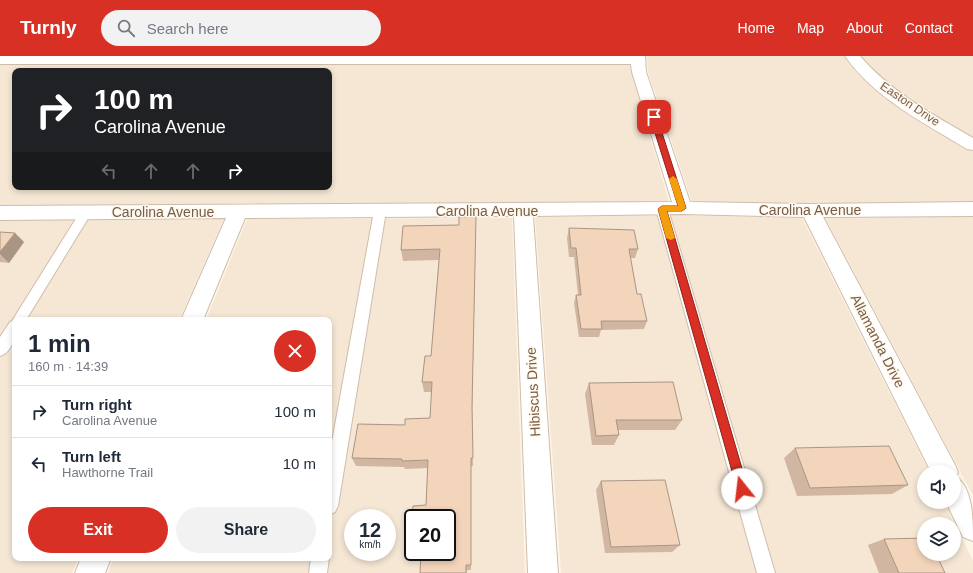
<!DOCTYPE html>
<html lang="en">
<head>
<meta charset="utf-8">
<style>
  :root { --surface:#fff; --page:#f2f2f3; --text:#1f2937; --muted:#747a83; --line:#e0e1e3; --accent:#d93025 }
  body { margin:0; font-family:Arial,sans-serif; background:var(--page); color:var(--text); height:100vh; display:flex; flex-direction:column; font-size:15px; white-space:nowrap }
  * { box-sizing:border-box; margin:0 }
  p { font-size:13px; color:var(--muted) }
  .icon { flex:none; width:22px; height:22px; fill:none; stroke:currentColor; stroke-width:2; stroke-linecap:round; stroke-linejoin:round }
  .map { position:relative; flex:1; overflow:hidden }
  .side { position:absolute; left:12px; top:261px; width:320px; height:244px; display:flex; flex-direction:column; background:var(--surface); border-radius:8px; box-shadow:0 2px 6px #0003 }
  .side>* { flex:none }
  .hud { position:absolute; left:12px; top:12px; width:320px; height:122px; border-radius:8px; box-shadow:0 2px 6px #0003; background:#202124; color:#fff; overflow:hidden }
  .tools { position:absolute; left:917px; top:409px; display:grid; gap:8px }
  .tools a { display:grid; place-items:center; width:44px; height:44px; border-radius:50%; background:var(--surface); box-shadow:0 2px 6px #0003; font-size:20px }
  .speed { position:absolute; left:344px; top:453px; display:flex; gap:8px; font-size:20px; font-weight:700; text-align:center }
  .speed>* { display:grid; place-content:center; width:52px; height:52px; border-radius:50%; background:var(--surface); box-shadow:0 2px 6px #0003; line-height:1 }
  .speed small { font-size:10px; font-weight:400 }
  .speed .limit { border:2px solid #111; border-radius:6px; background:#fff; color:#111 }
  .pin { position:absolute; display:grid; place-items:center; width:34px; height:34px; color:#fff; margin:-17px; border-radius:8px; box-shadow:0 2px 6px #0006 }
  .me { position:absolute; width:44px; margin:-22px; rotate:344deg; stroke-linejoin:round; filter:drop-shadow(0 0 3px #0008) }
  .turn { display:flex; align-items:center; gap:14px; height:84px; padding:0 16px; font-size:18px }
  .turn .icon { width:52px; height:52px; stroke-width:2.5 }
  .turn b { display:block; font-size:28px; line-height:34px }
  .lanes { display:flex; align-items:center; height:38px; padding:0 16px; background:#0003; justify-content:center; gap:20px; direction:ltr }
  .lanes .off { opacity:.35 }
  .round { display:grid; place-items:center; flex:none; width:42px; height:42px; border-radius:21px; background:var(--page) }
  .overview { display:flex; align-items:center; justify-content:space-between; height:68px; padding:0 16px }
  h1 { font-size:24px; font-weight:700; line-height:30px }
  .action { display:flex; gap:8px; margin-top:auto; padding:8px 16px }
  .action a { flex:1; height:46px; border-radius:24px; background:var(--accent); color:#fff; font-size:16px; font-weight:700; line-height:46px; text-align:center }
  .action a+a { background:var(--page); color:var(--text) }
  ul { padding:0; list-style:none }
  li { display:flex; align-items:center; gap:12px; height:52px; padding:0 16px; border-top:1px solid var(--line) }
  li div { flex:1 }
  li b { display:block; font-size:15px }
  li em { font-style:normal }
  header { display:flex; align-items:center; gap:24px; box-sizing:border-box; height:56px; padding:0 20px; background:var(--accent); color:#fff }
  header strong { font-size:19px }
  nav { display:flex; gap:22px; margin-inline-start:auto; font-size:14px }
  .search { width:280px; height:36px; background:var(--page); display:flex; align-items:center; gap:10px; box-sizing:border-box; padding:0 14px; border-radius:22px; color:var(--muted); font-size:15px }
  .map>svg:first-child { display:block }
</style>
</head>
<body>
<header>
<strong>Turnly</strong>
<div class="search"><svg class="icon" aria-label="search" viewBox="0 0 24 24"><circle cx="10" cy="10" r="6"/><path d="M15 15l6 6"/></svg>Search here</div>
<nav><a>Home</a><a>Map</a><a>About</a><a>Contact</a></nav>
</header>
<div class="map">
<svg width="973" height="517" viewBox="0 0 973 517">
  <rect width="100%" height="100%" fill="#fdf5e6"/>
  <!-- residential -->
  <path fill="#f5e7d4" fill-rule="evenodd" d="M647 0H844L855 15 877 35 973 96V146L807 148 692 146 648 16Z
    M861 0H973V82L893 32 872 14Z
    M67 7 629 8 669 146 0 150V8ZM15 15H329V131H15Z
    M684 159 802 162 929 416H924V446H944L973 505V517H561L535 161ZM924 468H954V498H924Z
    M973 160V439L825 162Z
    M512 162 525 517H108L114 502H329V264H206L247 163ZM353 462H387V496H353ZM413 462H447V496H413Z
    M224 163 179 264H15V502H78L72 517H0V164Z"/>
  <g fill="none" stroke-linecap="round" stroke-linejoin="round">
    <!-- service casing -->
    <g stroke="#cfbdac" stroke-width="2">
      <path id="service" d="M662 149 666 150 668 153 775 517H757L656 153 658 150Z
        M380 151 384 152 386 155 338 450 335 456 329 459V402L374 155 376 152Z
        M86 152 90 153 92 156 26 264H15C15 277 15 295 0 300V281L10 266 12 265 82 153Z
        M329 501V502L327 517H309L311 502Z"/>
    </g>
    <!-- minor casing -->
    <g stroke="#cfbdac" stroke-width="2">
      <path id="minor" d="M0 0H645L646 16 690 146 810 148 973 146V160L823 161 954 407 958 416 956 421C973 431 973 465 973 485L963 481 946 446H954V416H931L804 161 683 158 533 160 558 517H528L514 160 245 162 203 264H181L226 162 0 164V150L672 146 632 16 631 8H0Z
        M845 0H860C891 36 932 58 973 82V94L967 93C924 67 874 42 845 0Z
        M81 502H111L105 517H75Z"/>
    </g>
    <!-- service -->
    <use href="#service" fill="#fff" fill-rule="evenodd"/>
    <!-- minor -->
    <use href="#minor" fill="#fff" fill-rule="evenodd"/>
  </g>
  <!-- wall -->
  <path fill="#d1b7a2" d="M459 161H476L472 358 473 410H471V514H467L466 517H420L421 496H447V462H413V490L411 485 413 450 426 449 428 412 405 413 404 411 356 410 352 402 358 368 405 369V363L430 362 432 336H424L422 326 425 300H431L439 204 403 205 401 194 403 170 459 169Z
    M569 172 638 193 635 202H630L637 238 647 265 644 273 601 274 599 281H579L574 247 576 239H578L574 201H569L567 182Z
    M0 176 15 177 24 186 9 207 0 206Z
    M589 327 682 364 675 374H618L619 379 614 389H592L585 338Z
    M795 392 908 429 892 438 797 440 784 402Z
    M601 425 680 489 672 496 605 497 596 434Z
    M884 483 945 517H879L868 489Z"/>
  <!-- shaded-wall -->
  <path fill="#aa9584" d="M476 161 472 358 473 410 472 350Z
    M15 177 24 186 9 207 0 198V196Z"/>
  <!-- building -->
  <path fill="#f3d5bc" stroke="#aa9584" d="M459 161H476L472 350 473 402H471V509H466V517H420L421 496H447V462H413V485H411L413 450 426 449 428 404 402 405V403L352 402 358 368 405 369V363L430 362 432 326H422L425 300H431L440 193 401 194 403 170 459 169Z
    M569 172 634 174 638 193H629L637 238H641L647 265H601L602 273H581L576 239H581L576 192H571Z
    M0 176 15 177 0 196Z
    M673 326 682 364H616L619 379 596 380 589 327Z
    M889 390 908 429 810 432 795 392Z
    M665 424 680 489 611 491 601 425Z
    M924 482V498H936L945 517H899L884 483Z"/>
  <!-- route -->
  <path fill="#d93025" stroke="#8d1f18" d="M654 59 657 61 686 152 682 155H667L748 433 746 437 742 438 739 437 737 433 658 153 662 150H678L650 61Z"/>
  <!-- slow -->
  <path fill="#f59e0b" d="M673 120 677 123 686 152 682 155H667L675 182 671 184 666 182 658 153 662 150H678L669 123Z"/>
  <g text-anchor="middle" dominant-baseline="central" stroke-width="3" stroke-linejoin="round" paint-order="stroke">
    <!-- far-street labels -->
    <g font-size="12" fill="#775c4a" stroke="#fff9ed">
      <text transform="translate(910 48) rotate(34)">Easton Drive</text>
    </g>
    <!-- street labels -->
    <g font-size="14" fill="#775c4a" stroke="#fff9ed">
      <text x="810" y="154">Carolina Avenue</text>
      <text x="487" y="155">Carolina Avenue</text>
      <text x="163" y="156">Carolina Avenue</text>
      <text transform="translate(878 285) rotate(63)">Allamanda Drive</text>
      <text transform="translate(533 336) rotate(-93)">Hibiscus Drive</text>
    </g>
  </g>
</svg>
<div class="tools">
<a><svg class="icon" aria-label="sound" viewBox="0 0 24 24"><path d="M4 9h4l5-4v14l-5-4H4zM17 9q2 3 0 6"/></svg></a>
<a><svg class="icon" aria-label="layers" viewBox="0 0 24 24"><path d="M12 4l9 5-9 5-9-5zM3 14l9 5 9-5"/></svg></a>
</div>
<div class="speed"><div>12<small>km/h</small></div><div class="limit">20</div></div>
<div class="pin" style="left:654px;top:61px;background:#d93025"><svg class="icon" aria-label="arrive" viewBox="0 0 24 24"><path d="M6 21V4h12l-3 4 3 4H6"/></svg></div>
<svg class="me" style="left:742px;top:433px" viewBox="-20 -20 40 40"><circle r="19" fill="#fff"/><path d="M0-13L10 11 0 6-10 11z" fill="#d93025"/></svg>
<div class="hud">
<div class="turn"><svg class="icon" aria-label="right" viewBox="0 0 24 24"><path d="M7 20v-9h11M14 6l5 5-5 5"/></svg><div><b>100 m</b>Carolina Avenue</div></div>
<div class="lanes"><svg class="icon off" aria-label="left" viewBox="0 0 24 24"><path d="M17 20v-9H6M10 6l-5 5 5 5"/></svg><svg class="icon off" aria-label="ahead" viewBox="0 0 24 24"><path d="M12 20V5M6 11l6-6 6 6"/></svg><svg class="icon off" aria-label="ahead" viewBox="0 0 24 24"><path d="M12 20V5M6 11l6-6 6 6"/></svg><svg class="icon" aria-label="right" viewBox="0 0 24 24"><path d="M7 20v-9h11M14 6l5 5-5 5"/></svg></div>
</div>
<section class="side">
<div class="overview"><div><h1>1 min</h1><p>160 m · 14:39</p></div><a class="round" style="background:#d93025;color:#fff"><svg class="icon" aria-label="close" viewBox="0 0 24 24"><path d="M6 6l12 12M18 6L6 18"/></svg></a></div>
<ul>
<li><svg class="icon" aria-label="right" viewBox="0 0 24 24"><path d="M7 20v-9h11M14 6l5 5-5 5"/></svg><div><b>Turn right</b><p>Carolina Avenue</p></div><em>100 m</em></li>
<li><svg class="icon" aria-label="left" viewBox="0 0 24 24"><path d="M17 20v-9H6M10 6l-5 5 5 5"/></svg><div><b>Turn left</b><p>Hawthorne Trail</p></div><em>10 m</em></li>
</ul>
<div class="action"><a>Exit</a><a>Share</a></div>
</section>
</div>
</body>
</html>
